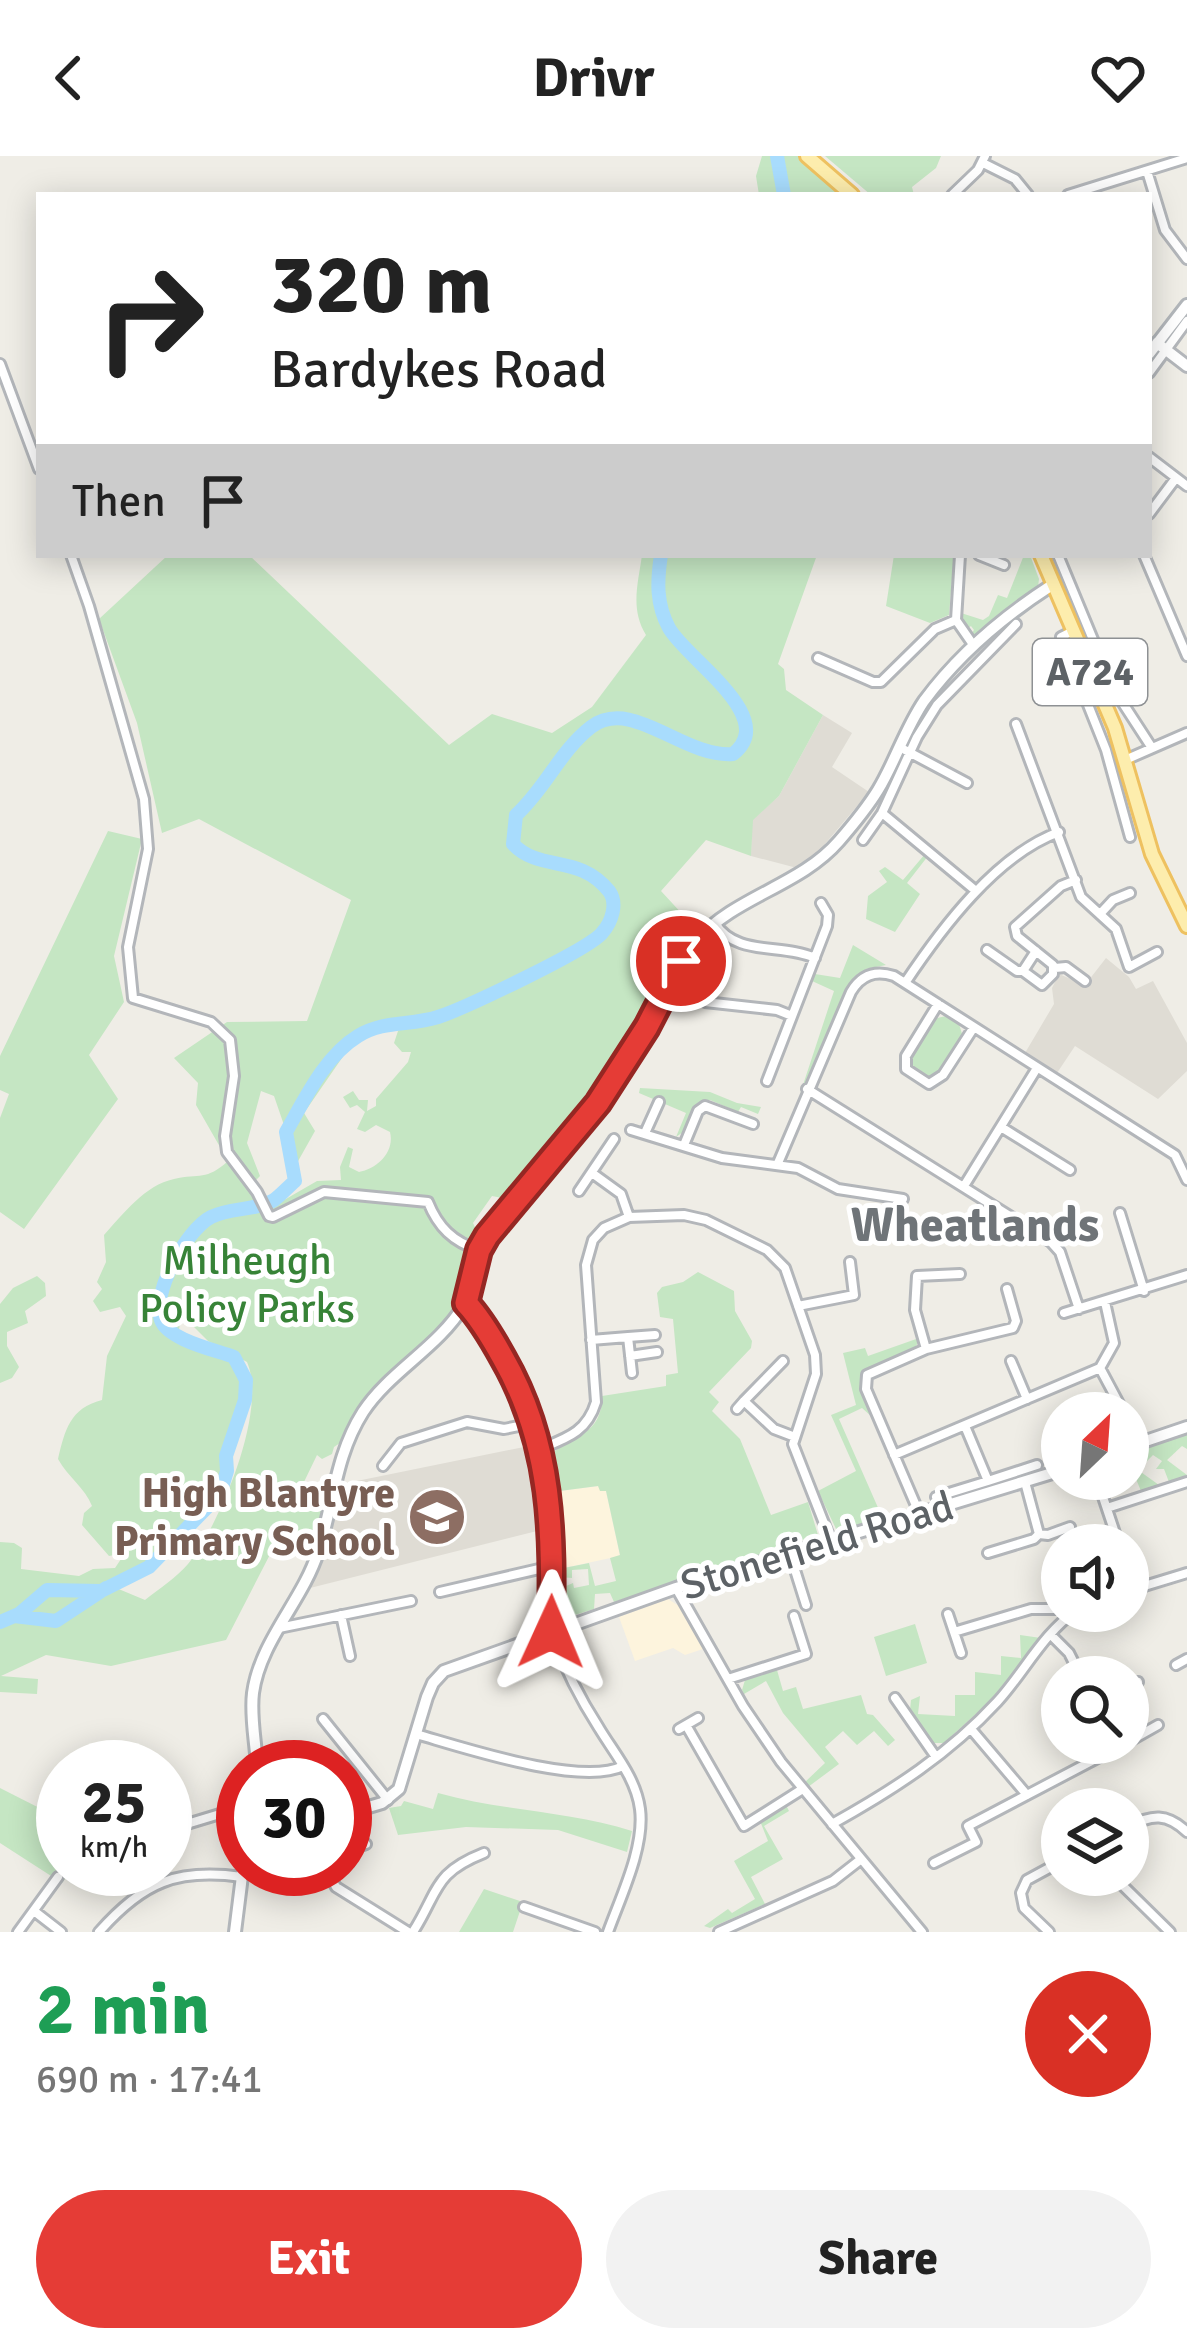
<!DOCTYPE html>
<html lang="en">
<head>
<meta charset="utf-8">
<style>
  :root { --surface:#fff; --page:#f2f2f2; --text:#222; --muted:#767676; --accent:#e53c36 }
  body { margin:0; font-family:Signika,sans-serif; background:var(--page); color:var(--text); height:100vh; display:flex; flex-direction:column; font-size:45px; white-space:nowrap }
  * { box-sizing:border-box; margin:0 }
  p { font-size:39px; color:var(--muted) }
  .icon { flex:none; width:66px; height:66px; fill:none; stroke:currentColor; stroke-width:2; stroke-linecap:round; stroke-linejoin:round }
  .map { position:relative; height:1776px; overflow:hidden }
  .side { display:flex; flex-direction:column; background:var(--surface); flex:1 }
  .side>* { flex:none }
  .top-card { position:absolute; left:36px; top:36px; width:1116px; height:366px; border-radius:0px; box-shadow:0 6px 30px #0003; background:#fff; color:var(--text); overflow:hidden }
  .needle { width:78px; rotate:25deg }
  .controls { position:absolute; left:1041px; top:1236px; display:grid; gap:24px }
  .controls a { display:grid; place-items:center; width:108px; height:108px; border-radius:50%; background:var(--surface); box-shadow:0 6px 30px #0003; font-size:60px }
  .speed { position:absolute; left:36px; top:1584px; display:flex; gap:24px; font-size:60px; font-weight:700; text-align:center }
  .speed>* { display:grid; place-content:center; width:156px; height:156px; border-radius:50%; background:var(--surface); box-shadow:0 6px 30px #0003; line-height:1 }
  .speed small { font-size:30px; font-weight:400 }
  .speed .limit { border:18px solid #d22; background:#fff; color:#111 }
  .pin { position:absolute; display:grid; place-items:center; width:102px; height:102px; color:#fff; margin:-51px; border:6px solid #fff; border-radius:50%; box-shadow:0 3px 12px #0007 }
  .me { position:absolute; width:132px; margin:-66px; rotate:1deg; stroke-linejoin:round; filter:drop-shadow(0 0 9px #0008) }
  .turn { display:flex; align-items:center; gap:42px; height:252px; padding:0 36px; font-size:54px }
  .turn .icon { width:156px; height:156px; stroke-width:2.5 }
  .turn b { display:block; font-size:84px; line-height:102px }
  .then { display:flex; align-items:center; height:114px; padding:0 36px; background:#0003; gap:24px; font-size:45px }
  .round { display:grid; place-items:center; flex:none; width:126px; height:126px; border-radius:63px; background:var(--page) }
  .headline { display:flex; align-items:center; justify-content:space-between; height:204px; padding:0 36px }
  h1 { font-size:72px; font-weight:700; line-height:90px; color:#1e9e55 }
  .primary-button { display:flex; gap:24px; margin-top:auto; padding:24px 36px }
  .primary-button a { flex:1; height:138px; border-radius:72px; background:var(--accent); color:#fff; font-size:48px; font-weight:700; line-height:138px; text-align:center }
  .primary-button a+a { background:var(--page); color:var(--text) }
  header { display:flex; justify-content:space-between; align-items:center; height:156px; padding:0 36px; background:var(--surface); font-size:54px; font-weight:700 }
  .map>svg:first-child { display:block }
</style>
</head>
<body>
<header><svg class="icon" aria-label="back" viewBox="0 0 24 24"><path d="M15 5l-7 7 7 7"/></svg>Drivr<svg class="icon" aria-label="heart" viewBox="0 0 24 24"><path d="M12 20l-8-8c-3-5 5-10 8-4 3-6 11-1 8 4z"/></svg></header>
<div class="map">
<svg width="1187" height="1776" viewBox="0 0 1187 1776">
  <rect width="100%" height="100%" fill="#efede6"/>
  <!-- commercial -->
  <path fill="#fdf4dd" d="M599 1330 606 1335 620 1400 559 1413 552 1336Z
    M668 1443 679 1450 706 1492 685 1499 673 1492 635 1505 619 1461Z"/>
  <!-- education -->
  <path fill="#dfdcd4" d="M823 559 852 577 832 611 869 636 814 701 797 712 751 700 752 664 779 640Z
    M1106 802 1129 821 1136 833 1153 825 1187 887V915L1158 943 1075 890 1057 917 1025 897 1054 848 1052 832 1059 818 1085 829Z
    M529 1290 541 1374 310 1432 322 1407 342 1328Z"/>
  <!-- green -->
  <path fill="#c5e6c3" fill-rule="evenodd" d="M762 0H799L841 39H759L756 20Z
    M825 0H941L936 12 912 31 914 39H871Z
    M168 399H249L449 589 492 558 552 577 592 551 646 479C630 453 638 428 642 399H817L778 508 784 513 786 534 823 559 779 640 753 664 751 700 706 684 661 735 697 774 669 812 643 867 591 947 513 1044 492 1040 473 1067 479 1080 459 1144 439 1173 376 1231 346 1283 334 1291 332 1298 322 1303 317 1299 303 1328 325 1337 318 1378 291 1387 279 1381 226 1484 111 1510 46 1499 1 1520 38 1523 37 1538 0 1536V1386L14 1387 22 1392 21 1413 79 1420 93 1413 115 1412 125 1397 109 1400 82 1369 84 1357 92 1350C85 1332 68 1321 58 1303 65 1274 70 1252 102 1244L107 1200 126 1160 120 1151 100 1156 93 1145 102 1133 97 1126 106 1106 104 1079C123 1058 145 1029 174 1023 200 1017 206 1025 228 1005L196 949 198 927 174 902 227 866 307 865 351 744 199 663 162 677 137 567 99 463ZM401 866 394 887 402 896H411L408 906 376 943V950L367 955 368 944H359L353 935 343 941 350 952 357 949 365 956 357 973 365 976 376 969 390 976C395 996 377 1013 359 1016L349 1011 353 993 348 991 340 1011 341 1024 317 1025 272 1051 270 1060 252 1028 260 1020 247 987 261 935 274 940 297 1007 315 975 304 957 364 870ZM180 1166H189L208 1185 247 1206C268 1254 220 1369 188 1408 177 1421 159 1433 145 1444L109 1429 150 1411 220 1338 227 1315 226 1300 245 1244 246 1224 241 1210 234 1201 185 1189 178 1183Z
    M894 399H954L949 459 930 467 886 450Z
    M1024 399H1030L1039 423 1038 431 977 478H971L974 474 971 470 967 473 961 457 983 464 989 460 998 439 1007 442Z
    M108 675 142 683 114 800 124 846 89 899 118 943 24 1073 0 1056V962L9 938 0 934V900Z
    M925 698 928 700 907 727 920 738 895 776 866 763 868 740 887 726 879 715 885 711 903 724Z
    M853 789 886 809 866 813 849 828 800 938 834 835 812 825 815 818 840 822Z
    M946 860 959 868 963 881 941 917 924 923 910 914 911 896 933 863Z
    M640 932 710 936 737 947 761 951 758 958 741 951 738 956 710 944 698 947 683 976 676 981 686 957 639 937Z
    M698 1116 734 1135 735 1155 752 1185 751 1192 709 1236 719 1246 712 1255 740 1283 771 1359 808 1346 818 1379 614 1446 610 1437 595 1438 594 1453 562 1463 559 1433 573 1427 574 1432 589 1429 588 1413 572 1414V1422L559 1421V1413L589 1407 595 1430 616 1425 610 1402 620 1399 606 1335H600L598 1330 552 1336 549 1300C573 1278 602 1280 602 1240L666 1230V1219L678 1217 673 1163 660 1161 657 1137 662 1131 683 1126Z
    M37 1120 45 1127 46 1140 25 1155 28 1167 7 1176V1190L19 1211 12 1222 0 1227V1148L13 1132Z
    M919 1182 916 1191 862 1215 861 1233 872 1261 862 1252 839 1263 883 1363 837 1375 818 1335 856 1315 831 1259 856 1249 843 1197 865 1192 868 1200Z
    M1187 1278V1293L1182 1290 1167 1304 1187 1319 1169 1326 1164 1313H1156L1162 1305 1153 1299 1138 1314 1159 1329 1141 1335 1136 1323 1130 1324 1128 1323 1133 1315 1128 1310V1299Z
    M915 1468 927 1507 886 1520 874 1481Z
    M1020 1479 1041 1482 990 1545 944 1587H934L910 1554 911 1544 920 1540 918 1558 955 1560V1539H975V1516L1001 1519V1500L1021 1502Z
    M777 1514 783 1535 796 1531 803 1553 861 1539 867 1558 873 1559 895 1584 888 1590 874 1575 857 1589 843 1575 825 1591 839 1608 808 1631 804 1627 825 1607 783 1557 766 1525 744 1538 742 1534 745 1524Z
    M0 1632 63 1664V1713H150L152 1719 130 1736 123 1729 68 1719 62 1727 0 1687Z
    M438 1637C501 1655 569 1655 632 1675L627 1696 558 1674 466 1671 398 1679 389 1652 401 1650 404 1645 433 1653Z
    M786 1649 789 1655 764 1670 783 1703 751 1721 765 1748 710 1772 704 1770 728 1753 732 1757 755 1743 734 1705 768 1685 760 1665Z
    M484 1733 523 1746 513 1776H459Z"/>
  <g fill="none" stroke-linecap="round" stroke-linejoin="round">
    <!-- river -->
    <path stroke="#a8dcfd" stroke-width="14" d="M777 0 784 39
      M14 1460 56 1465 106 1432
      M0 1466 19 1458 47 1434 101 1435 149 1411 220 1338 227 1315 226 1300 245 1244 246 1224 234 1201C216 1194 168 1184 161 1164 151 1138 186 1074 211 1061 230 1051 256 1055 274 1044 281 1039 288 1031 295 1025L286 976C305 943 325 900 358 880 384 864 410 870 438 861 463 853 588 794 602 777 612 766 618 747 609 735 578 697 541 717 513 688L516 659C545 633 560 595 591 571 632 540 683 602 733 598 780 561 686 503 669 472 656 448 657 425 661 399"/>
    <!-- minor casing -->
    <g stroke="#b3b6ba" stroke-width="14">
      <path id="minor" d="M983 7 1015 23 1028 39
        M1147 15 1165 74 1187 103
        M952 39 978 14 985 0
        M1068 39 1187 2
        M0 208 39 313
        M1149 217 1187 165
        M1149 301 1187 330
        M1149 358 1176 322
        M71 399 89 450 144 643 148 693 128 791 133 842 211 866 230 884 234 920 225 980 227 996 257 1036 269 1060 273 1061 324 1036 428 1046C438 1071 453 1086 479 1094
        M960 399 956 464 974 490
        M979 399 1004 409
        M1058 399 1113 532 1152 592
        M1144 399 1187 500
        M1071 476 1061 481 1106 594 1130 681
        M818 502 873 526H881L935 473 956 464
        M1016 568 1081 741 1116 773 1129 811 1157 796
        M905 594 967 627
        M1125 604 1187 577
        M882 657 976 735
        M863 684 882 657 917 581 937 549 1016 468
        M1100 758 1113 744 1130 737
        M715 767C736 801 782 787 815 802
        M987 794 1017 815H1023
        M1036 795 1023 815 1042 829 1053 818V809L1017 780 1015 771 1061 730 1076 724
        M1055 812 1066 811 1085 825
        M905 827C941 773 996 699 1059 676
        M705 846 777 854 792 860
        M938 848 906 900V913L929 928 943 919 974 871
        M767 925 827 770 828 759 821 747
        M807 933 1051 1086 1060 1096 1079 1153
        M1001 971 1070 1014
        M631 974 722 1002 798 1012 838 1033 903 1043
        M645 977 659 946
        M684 989 698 955 705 950 753 968
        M778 1007 851 836C861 819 875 814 894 820L1175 999 1187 1024
        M592 1017 621 1038 629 1061
        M964 1030 1037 912
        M579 1035 614 983
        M1120 1057 1144 1135
        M466 1147C531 1212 549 1312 552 1400 553 1426 546 1459 554 1482 565 1513 581 1544 599 1572 614 1597 636 1622 640 1653 645 1691 621 1740 608 1776
        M798 1150 854 1139 850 1106
        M1064 1157 1187 1119
        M628 1181 655 1179
        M591 1184 628 1181 632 1217
        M926 1193 915 1154 917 1120 960 1118
        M630 1200 657 1196
        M1011 1205 1027 1243
        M1100 1212 1124 1257
        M744 1245 783 1205
        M737 1253 744 1245 774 1273 795 1281
        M1128 1267 1132 1276 1128 1278
        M540 1293C567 1282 587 1276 596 1246L586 1109 593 1084 604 1072 629 1061 684 1059 706 1064 767 1094 785 1112 815 1199 816 1218 793 1288 831 1385
        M894 1299 1100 1212 1114 1187 1105 1146
        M383 1310 401 1287 467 1266 504 1273 534 1267
        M1097 1323 1119 1389
        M988 1325 1037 1309
        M936 1341 988 1325 965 1270
        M1107 1352 1187 1326
        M920 1359 866 1233 867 1219 926 1193 1013 1172 1016 1165 1007 1133
        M1039 1378 1048 1379 1070 1371
        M988 1397 1034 1383 1039 1378 1025 1326
        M790 1398 806 1449
        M676 1432 743 1550 781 1606 922 1776
        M1128 1435 1187 1417
        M440 1436 552 1410
        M948 1458 961 1497
        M341 1459 350 1500
        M279 1472 411 1445
        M954 1476 1031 1453H1062
        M1051 1479 1069 1497 1081 1521
        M1176 1509 1187 1503
        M728 1523 806 1498 794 1460
        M1128 1531 1138 1526
        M895 1542 936 1601
        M323 1563 388 1644
        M686 1569 744 1670 801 1634
        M679 1573 698 1562
        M971 1573 1027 1639
        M416 1578C462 1591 581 1631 623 1610
        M1128 1586 1158 1569
        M832 1668C893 1634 949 1598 997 1546 1023 1518 1044 1476 1076 1455
        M1128 1671C1152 1658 1167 1657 1187 1676
        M167 1674 243 1651
        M345 1695 366 1688
        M934 1707 976 1686 968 1670 1126 1587
        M326 1713 336 1731 408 1776
        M1112 1719 1170 1776
        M275 1728 311 1713
        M524 1751 595 1776
        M34 1755 61 1776
        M18 1776 58 1721
        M99 1776C143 1726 177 1712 242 1721
        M413 1776C439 1735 433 1717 484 1697
        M719 1776 833 1725 860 1704
        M1049 1776 1024 1752 1021 1737 1027 1724 1062 1705"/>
    </g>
    <!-- tertiary casing -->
    <g stroke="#b3b6ba" stroke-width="16">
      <path id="tertiary" d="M1157 187 1187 210
        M1128 1291 1187 1271
        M345 1658 382 1647 399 1633 427 1541 433 1527 444 1515 676 1432 1062 1314"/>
    </g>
    <!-- secondary casing -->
    <g stroke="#b2b6ba" stroke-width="16">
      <path id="secondary" d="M1149 198 1187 149
        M257 1611C256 1587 250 1561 253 1537 260 1485 303 1444 318 1396 334 1347 335 1300 363 1256 390 1215 438 1192 464 1149 476 1129 474 1102 487 1080 521 1034 563 993 598 948 638 897 655 831 697 784 736 740 800 730 839 685 852 670 867 652 878 634 895 606 905 573 924 545 958 499 1004 460 1052 429
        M235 1776 243 1712"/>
    </g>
    <!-- primary casing -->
    <g stroke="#eec160" stroke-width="18">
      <path id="primary" d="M807 0 852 39
        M1041 399 1115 572 1152 698 1187 770"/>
    </g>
    <!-- minor -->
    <use href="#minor" stroke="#fff" stroke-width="8"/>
    <!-- tertiary -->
    <use href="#tertiary" stroke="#fff" stroke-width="10"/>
    <!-- secondary -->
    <use href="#secondary" stroke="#fff" stroke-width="10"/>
    <!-- primary -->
    <use href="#primary" stroke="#fdedad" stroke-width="12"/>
  </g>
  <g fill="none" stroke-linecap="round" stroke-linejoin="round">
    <!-- route casing -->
    <g stroke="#952723" stroke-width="30">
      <path id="route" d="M551 1476C553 1378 553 1289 503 1202 492 1182 481 1163 466 1147L479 1094 487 1080 598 947 647 871 681 805"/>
    </g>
    <!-- route -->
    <use href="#route" stroke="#e53c36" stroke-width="21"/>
  </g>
  <!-- icons -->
  <defs>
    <g id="school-disc" transform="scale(3)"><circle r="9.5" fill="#8d6e63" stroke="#fff"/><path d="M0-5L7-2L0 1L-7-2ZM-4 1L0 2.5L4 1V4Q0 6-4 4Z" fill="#fff"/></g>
  </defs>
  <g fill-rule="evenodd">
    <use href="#school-disc" x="437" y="1361"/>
  </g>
  <g text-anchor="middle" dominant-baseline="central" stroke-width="10" stroke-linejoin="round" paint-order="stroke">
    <!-- shield labels -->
    <rect fill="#fff" stroke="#8e9194" stroke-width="3" x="1033" y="483" width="114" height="66" rx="9"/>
    <g font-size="39" font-weight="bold" fill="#5d6266">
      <text x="1090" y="516">A724</text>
    </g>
    <!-- park labels -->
    <g font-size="42" fill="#378337" stroke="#fff">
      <text x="247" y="1104">Milheugh<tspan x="247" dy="48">Policy Parks</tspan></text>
    </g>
    <!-- education labels -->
    <g font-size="42" font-weight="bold" fill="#785e54" stroke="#fff" text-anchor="end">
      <text x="395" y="1337">High Blantyre<tspan x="395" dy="48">Primary School</tspan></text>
    </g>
    <!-- street labels -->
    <g font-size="42" fill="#5d6266" stroke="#fff">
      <text transform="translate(817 1390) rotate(-17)">Stonefield Road</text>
    </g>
    <!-- quarter labels -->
    <g font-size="48" font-weight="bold" fill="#6f7478" stroke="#fff">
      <text x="975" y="1069">Wheatlands</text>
    </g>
  </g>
</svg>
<div class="controls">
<a><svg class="needle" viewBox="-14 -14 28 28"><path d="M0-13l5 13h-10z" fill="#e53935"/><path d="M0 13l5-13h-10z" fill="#767676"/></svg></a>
<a><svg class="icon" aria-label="sound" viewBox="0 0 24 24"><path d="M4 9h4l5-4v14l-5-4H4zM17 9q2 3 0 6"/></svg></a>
<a><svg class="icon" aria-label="search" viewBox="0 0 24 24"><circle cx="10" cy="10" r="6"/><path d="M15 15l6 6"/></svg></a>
<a><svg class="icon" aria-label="layers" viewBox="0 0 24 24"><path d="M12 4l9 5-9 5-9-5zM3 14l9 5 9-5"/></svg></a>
</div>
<div class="speed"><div>25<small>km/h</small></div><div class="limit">30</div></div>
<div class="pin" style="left:681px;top:805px;background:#d93025"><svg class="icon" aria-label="arrive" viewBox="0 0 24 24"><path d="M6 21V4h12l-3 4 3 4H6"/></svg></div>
<svg class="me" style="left:551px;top:1476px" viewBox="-20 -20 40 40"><path d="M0-17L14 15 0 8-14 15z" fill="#e53c36" stroke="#fff" stroke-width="4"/></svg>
<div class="top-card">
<div class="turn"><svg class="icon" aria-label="right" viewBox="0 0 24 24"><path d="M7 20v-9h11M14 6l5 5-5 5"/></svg><div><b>320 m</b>Bardykes Road</div></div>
<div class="then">Then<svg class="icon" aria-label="arrive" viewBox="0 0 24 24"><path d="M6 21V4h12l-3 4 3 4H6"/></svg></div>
</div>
</div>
<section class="side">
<div class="headline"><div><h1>2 min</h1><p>690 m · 17:41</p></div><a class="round" style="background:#d93025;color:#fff"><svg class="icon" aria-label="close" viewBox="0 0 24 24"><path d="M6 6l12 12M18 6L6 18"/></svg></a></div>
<div class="primary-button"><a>Exit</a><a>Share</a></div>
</section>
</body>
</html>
